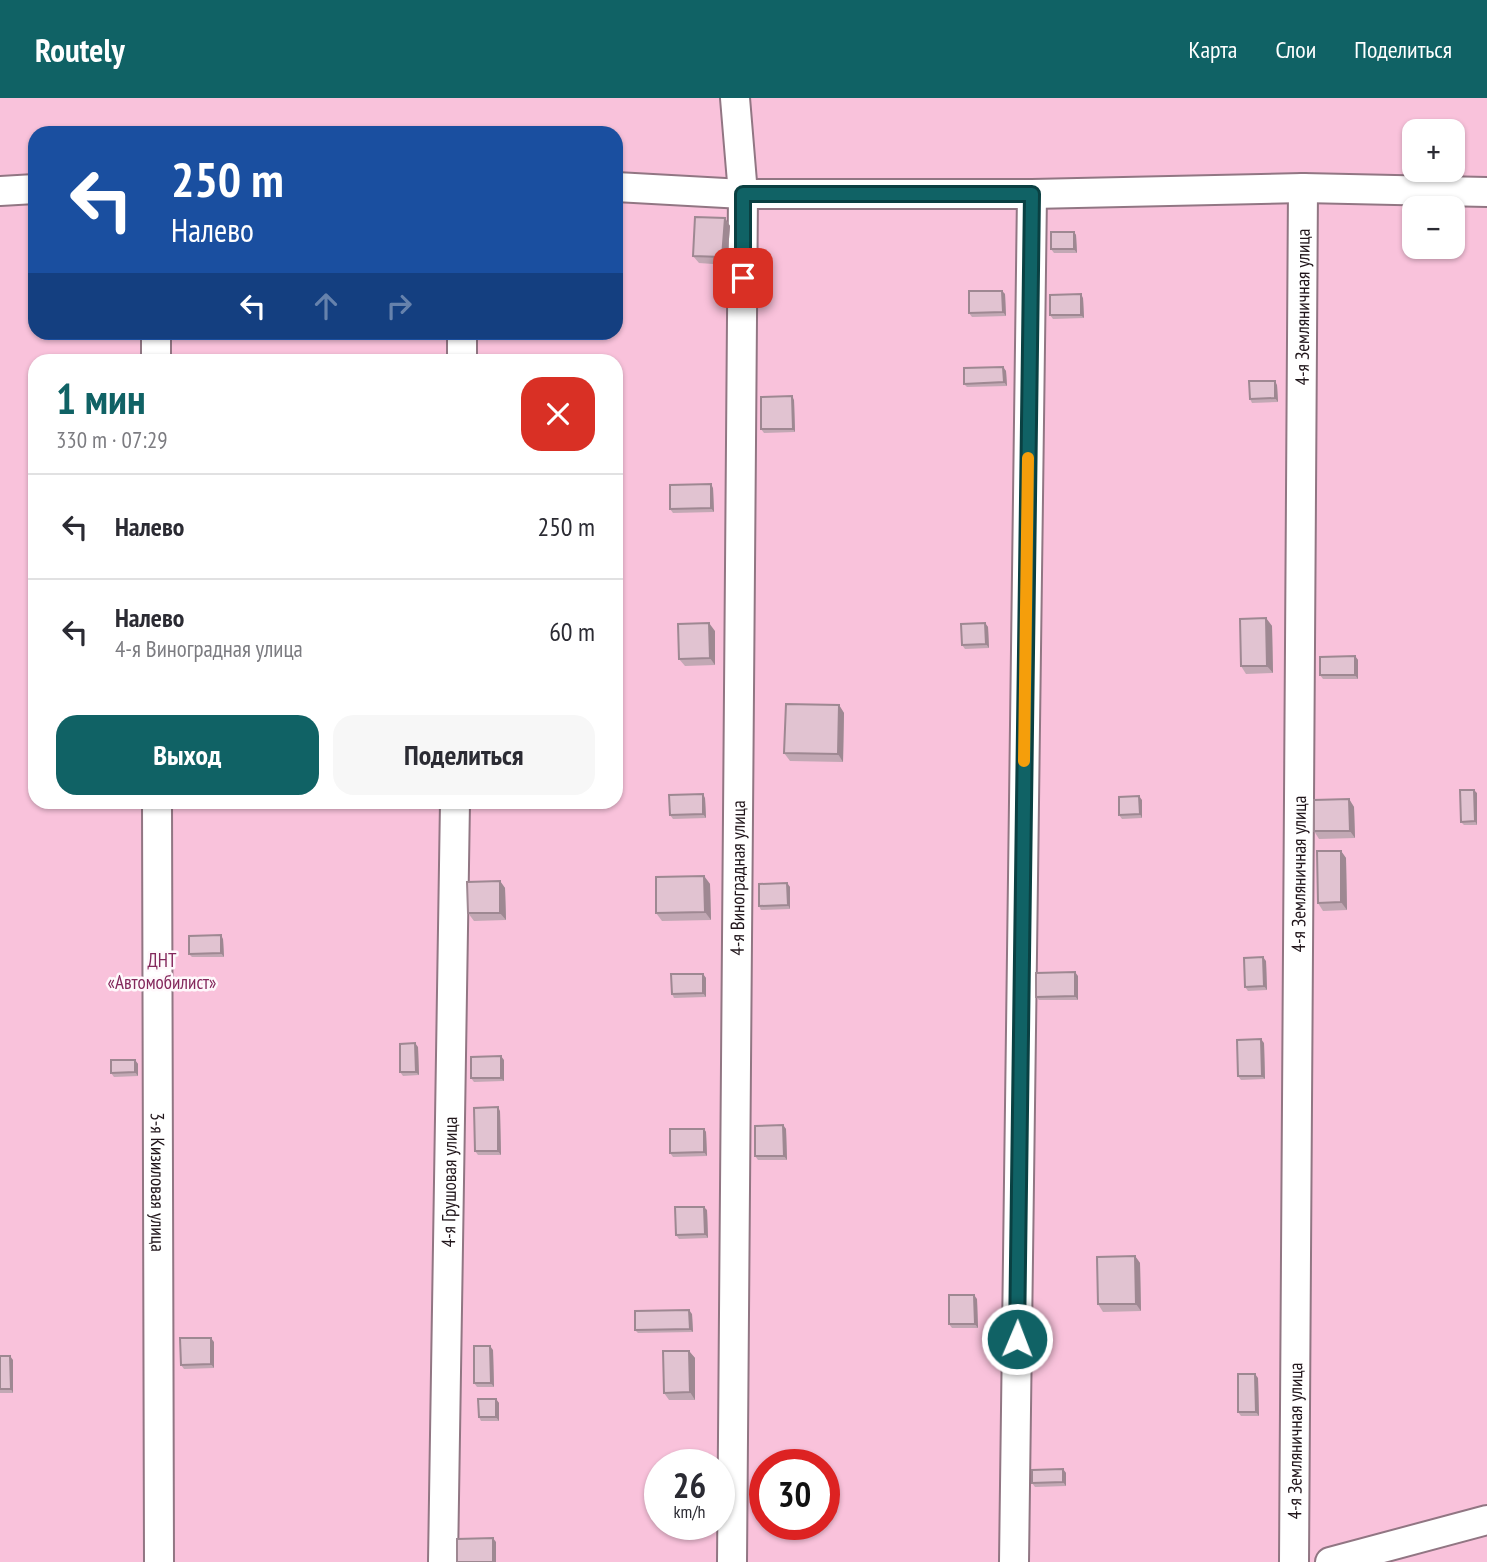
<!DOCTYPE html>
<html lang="ru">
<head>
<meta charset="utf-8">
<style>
  :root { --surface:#fff; --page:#f7f7f7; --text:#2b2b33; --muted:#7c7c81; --line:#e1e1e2; --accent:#106265 }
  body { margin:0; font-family:"PT Sans Narrow",sans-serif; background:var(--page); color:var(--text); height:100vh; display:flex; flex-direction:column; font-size:26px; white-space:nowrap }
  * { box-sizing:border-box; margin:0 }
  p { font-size:23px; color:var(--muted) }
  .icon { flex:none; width:38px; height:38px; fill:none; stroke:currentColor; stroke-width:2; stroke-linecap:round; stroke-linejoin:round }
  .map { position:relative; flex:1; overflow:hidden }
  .details { position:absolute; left:28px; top:256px; width:595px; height:455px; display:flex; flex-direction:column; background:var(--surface); border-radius:21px; box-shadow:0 2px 5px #0004 }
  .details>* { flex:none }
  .banner { position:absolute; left:28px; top:28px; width:595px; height:214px; border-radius:21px; box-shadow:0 2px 5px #0004; background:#1a4fa0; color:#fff; overflow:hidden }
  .fabs { position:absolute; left:1402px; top:21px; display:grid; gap:14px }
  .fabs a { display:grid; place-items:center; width:63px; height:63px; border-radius:14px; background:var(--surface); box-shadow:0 2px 5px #0004; font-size:35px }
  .speed { position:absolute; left:644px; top:1351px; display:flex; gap:14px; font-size:35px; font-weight:700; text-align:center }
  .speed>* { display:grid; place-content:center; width:91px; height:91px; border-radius:50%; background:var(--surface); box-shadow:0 2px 5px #0004; line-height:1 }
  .speed small { font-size:18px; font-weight:400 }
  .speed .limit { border:10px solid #d22; background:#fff; color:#111 }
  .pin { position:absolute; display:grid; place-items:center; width:60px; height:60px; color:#fff; margin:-30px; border-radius:14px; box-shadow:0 4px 10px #0006 }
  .me { position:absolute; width:77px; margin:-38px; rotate:1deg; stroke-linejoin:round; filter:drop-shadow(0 0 5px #0008) }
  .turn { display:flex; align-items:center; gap:24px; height:147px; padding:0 28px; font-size:32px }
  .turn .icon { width:91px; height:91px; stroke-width:2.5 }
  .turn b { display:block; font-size:49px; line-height:60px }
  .lanes { display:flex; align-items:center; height:66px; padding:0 28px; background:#0003; justify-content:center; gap:35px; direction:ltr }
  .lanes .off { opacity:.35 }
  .round { display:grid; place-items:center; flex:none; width:74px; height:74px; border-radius:21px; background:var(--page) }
  .summary { display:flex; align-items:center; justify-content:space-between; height:119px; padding:0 28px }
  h1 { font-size:42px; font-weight:800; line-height:52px; color:var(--accent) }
  .button { display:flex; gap:14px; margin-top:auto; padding:14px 28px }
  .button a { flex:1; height:80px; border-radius:21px; background:var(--accent); color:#fff; font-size:28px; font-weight:800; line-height:80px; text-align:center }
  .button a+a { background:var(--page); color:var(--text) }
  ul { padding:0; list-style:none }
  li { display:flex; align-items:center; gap:21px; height:105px; padding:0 28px; border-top:2px solid var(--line) }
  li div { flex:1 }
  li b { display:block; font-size:26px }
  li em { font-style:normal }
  header { display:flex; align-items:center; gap:42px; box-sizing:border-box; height:98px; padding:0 35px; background:var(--accent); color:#fff }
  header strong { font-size:33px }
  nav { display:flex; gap:38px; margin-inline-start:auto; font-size:24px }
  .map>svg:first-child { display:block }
</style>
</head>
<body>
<header>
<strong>Routely</strong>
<nav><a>Карта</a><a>Слои</a><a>Поделиться</a></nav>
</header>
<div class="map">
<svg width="1487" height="1464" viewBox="0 0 1487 1464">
  <rect width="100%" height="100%" fill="#fee5f0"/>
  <!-- green -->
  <path fill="#f9c2db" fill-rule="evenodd" d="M0 0H1487V1464H0ZM1414 33H1452V72H1414ZM35 35H616V234H35ZM1414 110H1452V149H1414ZM35 262H616V704H35ZM660 1367H719V1426H660ZM765 1367H824V1426H765Z"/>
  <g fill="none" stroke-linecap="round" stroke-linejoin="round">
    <!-- street casing -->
    <g stroke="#917683" stroke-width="32">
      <g id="street">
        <path d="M616 89 743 96H1032L1303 90 1487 94"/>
        <path d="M0 93 35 91"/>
        <path d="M156 234V262"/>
        <path d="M462 262V234"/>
        <path id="s1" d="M157 704 159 1464"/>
        <path id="s2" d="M443 1464 455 704"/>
        <path id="s3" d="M732 1464 743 96 735 0"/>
        <path d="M1014 1464 1032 96"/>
        <path id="s4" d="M1294 1464 1303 90"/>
        <path d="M1330 1464 1487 1422"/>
      </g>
    </g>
    <!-- street -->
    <use href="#street" stroke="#fff" stroke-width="28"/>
  </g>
  <!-- wall -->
  <path fill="#c2a8b4" d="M725 120 730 128 727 167 699 165 693 158Z
    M1074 134 1076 137 1077 155H1054L1051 151Z
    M1002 193 1005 196 1006 218 972 219 969 215Z
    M1083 200 1084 220 1053 221 1050 217Z
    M1003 269 1006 273 1007 288 967 289 964 286Z
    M1277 287 1278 304 1252 305 1250 301Z
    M794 302 795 334 764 335 761 331Z
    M713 390 714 414 673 415 670 411Z
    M1266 520 1272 528 1273 575 1246 576 1241 568Z
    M985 525 988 529 989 550 965 551 962 547Z
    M715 533V567L685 568 679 561Z
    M1355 558 1358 562V581H1323L1320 577Z
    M839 607 844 615 843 664 790 663 784 655Z
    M1477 695V727H1464L1461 724Z
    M705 700 706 720 673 721 670 717Z
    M1349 701 1354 709 1355 740 1319 741 1314 733Z
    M1142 702V720L1122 721 1119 717Z
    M1341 753 1346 760 1347 812 1323 813 1318 805Z
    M704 778 710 786 711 822 662 823 656 815Z
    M500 783 505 790 506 822 474 823 468 815Z
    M787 785 790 789V811L761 812 759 808Z
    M223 841 224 859H192L189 856Z
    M1266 863 1267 892 1248 893 1245 889Z
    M703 876 706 880V899L674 900 672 896Z
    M1078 878V902H1039L1036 899Z
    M1264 945 1265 981 1241 982 1238 978Z
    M418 949 419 977 403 978 400 974Z
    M135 962 138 966V978L114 979 111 975Z
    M504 962V983L474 984 471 980Z
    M500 1013 501 1057H478L475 1053Z
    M783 1027 786 1031 787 1062H758L755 1058Z
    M704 1031 706 1034 707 1058 673 1059 670 1055Z
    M707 1112 708 1140 679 1141 676 1137Z
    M1135 1158 1140 1165 1141 1213 1103 1214 1098 1206Z
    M977 1201 978 1230H952L949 1226Z
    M692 1216 693 1234 638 1235 635 1232Z
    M214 1244V1270L184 1271 181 1267Z
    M493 1252 494 1289H477L474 1285Z
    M689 1253 695 1260V1302H669L664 1295Z
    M0 1258 13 1262V1295H0Z
    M1258 1280 1259 1318H1241L1238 1314Z
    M496 1301 499 1305V1323H481L479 1319Z
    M1063 1371 1066 1375V1388L1035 1389 1032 1385Z
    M704 1426V1431L686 1432 683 1428Z"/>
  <!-- shaded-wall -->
  <path fill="#9e8892" d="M725 120 730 128 727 167 722 159Z
    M1074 134 1076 137 1077 155 1074 151Z
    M1002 193 1005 196 1006 218 1003 214Z
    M1081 196 1083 200 1084 220 1081 217Z
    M1003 269 1006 273 1007 288 1004 284Z
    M1275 283 1277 287 1278 304 1275 300Z
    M792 298 794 302 795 334 793 331Z
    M711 386 713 390 714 414 711 410Z
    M1266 520 1272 528 1273 575 1267 568Z
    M709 525 715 533V567L710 560Z
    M985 525 988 529 989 550 986 546Z
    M1355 558 1358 562V581L1355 577Z
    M839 607 844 615 843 664 838 656Z
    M1474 692 1477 695V727L1475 723Z
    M703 696 705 700 706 720 703 716Z
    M1139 698 1142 702V720L1140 716Z
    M1349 701 1354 709 1355 740 1350 733Z
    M1341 753 1346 760 1347 812 1341 804Z
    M704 778 710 786 711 822 705 814Z
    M500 783 505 790 506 822 500 815Z
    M787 785 790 789V811L788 807Z
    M221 837 223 841 224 859 221 855Z
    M1263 859 1266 863 1267 892 1264 888Z
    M1075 874 1078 878V902L1075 898Z
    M703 876 706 880V899L703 895Z
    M1261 941 1264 945 1265 981 1262 978Z
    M415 945 418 949 419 977 416 974Z
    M501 958 504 962V983L501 980Z
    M135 962 138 966V978L135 974Z
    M498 1009 500 1013 501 1057 498 1053Z
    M783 1027 786 1031 787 1062 784 1058Z
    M704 1031 706 1034 707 1058 704 1054Z
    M704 1109 707 1112 708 1140 705 1136Z
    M1135 1158 1140 1165 1141 1213 1136 1206Z
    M974 1197 977 1201 978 1230 975 1226Z
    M689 1212 692 1216 693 1234 690 1231Z
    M211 1240 214 1244V1270L211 1266Z
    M490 1248 493 1252 494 1289 491 1285Z
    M689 1253 695 1260V1302L690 1294Z
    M10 1258 13 1262V1295L11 1291Z
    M1255 1276 1258 1280 1259 1318 1256 1314Z
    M496 1301 499 1305V1323L496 1319Z
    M1063 1371 1066 1375V1388L1063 1384Z
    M493 1440 496 1444V1464H493Z"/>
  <!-- building -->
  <path fill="#e1c3d1" stroke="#9e8892" stroke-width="2" d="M695 119 725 120 722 159 693 158Z
    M1051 134H1074V151H1051Z
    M969 193H1002L1003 214 969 215Z
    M1081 196V217H1050V197Z
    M1003 269 1004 284 964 286V270Z
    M1249 283H1275V300L1250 301Z
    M792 298 793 331H761V299Z
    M711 386V410L670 411V387Z
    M1266 520 1267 568H1241L1240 521Z
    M709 525 710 560 679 561 678 526Z
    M985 525 986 546 962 547 961 526Z
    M1355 558V577H1320V559Z
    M786 606 839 607 838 656 784 655Z
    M1460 692H1474L1475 723 1461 724Z
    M703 696V716L670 717 669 697Z
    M1139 698 1140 716 1119 717V699Z
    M1349 701 1350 733H1314V702Z
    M1317 753H1341V804L1318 805Z
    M704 778 705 814 656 815V779Z
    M500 783V815H468L467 784Z
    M787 785 788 807 759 808V786Z
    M221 837V855L189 856V838Z
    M1263 859 1264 888 1245 889 1244 860Z
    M1075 874V898L1036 899V875Z
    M671 876H703V895L672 896Z
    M1261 941 1262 978H1238L1237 942Z
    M415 945 416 974H400V946Z
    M501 958V980H471V959Z
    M111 962H135V974L111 975Z
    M498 1009V1053H475L474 1010Z
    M783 1027 784 1058H755V1028Z
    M670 1031H704V1054L670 1055Z
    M675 1109H704L705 1136 676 1137Z
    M1135 1158 1136 1206H1098L1097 1159Z
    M949 1197H974L975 1226H949Z
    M689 1212 690 1231 635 1232V1213Z
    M180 1240H211V1266L181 1267Z
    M474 1248H490L491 1285H474Z
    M663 1253H689L690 1294 664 1295Z
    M0 1258H10L11 1291H0Z
    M1238 1276H1255L1256 1314H1238Z
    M478 1301H496V1319H479Z
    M1063 1371V1384L1032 1385V1372Z
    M683 1426H702V1427L683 1428Z
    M493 1440V1464H457V1441Z"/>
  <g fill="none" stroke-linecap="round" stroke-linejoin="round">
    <!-- route casing -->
    <g stroke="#0a4042" stroke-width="18">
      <path id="route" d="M743 180V96H1032L1017 1241"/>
    </g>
    <!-- route -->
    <use href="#route" stroke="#106265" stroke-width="12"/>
    <!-- slow -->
    <path stroke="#f59e0b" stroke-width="12" d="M1024 663 1028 360"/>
  </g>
  <g text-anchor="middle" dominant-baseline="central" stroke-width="5" stroke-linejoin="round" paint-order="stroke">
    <!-- street labels -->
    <g font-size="19" fill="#20151a" stroke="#fef8fb">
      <text stroke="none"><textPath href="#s4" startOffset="1255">4-я Земляничная улица</textPath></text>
      <text stroke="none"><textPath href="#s4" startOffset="688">4-я Земляничная улица</textPath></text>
      <text stroke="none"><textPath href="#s3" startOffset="684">4-я Виноградная улица</textPath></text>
      <text stroke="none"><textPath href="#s1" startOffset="380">3-я Кизиловая улица</textPath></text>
      <text stroke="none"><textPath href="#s2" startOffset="380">4-я Грушовая улица</textPath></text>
      <text stroke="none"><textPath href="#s4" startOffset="121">4-я Земляничная улица</textPath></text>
    </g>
    <!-- park labels -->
    <g font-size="19" fill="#83275b" stroke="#fef8fb">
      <text x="162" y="862">ДНТ<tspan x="162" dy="22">«Автомобилист»</tspan></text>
    </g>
  </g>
</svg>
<div class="fabs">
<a>+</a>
<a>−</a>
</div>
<div class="speed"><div>26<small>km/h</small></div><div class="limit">30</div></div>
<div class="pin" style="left:743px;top:180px;background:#d93025"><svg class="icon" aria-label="arrive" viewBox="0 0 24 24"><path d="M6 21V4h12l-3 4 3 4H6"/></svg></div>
<svg class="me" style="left:1017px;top:1241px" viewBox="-20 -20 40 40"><circle r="17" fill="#106265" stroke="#fff" stroke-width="3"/><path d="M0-11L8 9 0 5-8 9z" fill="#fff"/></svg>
<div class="banner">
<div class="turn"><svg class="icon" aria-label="left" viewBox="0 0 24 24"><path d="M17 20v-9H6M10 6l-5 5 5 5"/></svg><div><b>250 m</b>Налево</div></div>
<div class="lanes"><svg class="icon" aria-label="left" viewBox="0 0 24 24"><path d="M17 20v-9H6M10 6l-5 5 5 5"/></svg><svg class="icon off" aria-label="ahead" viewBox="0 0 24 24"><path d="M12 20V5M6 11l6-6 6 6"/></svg><svg class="icon off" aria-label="right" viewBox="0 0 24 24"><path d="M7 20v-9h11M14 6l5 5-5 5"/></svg></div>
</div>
<section class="details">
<div class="summary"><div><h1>1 мин</h1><p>330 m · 07:29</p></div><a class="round" style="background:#d93025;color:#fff"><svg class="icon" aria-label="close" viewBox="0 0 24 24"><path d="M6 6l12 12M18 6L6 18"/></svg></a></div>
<ul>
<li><svg class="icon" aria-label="left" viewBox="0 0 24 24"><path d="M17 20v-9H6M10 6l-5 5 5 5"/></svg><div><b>Налево</b></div><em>250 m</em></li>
<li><svg class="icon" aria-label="left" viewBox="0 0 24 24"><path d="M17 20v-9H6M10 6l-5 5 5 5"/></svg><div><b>Налево</b><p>4-я Виноградная улица</p></div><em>60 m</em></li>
</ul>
<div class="button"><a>Выход</a><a>Поделиться</a></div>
</section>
</div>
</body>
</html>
